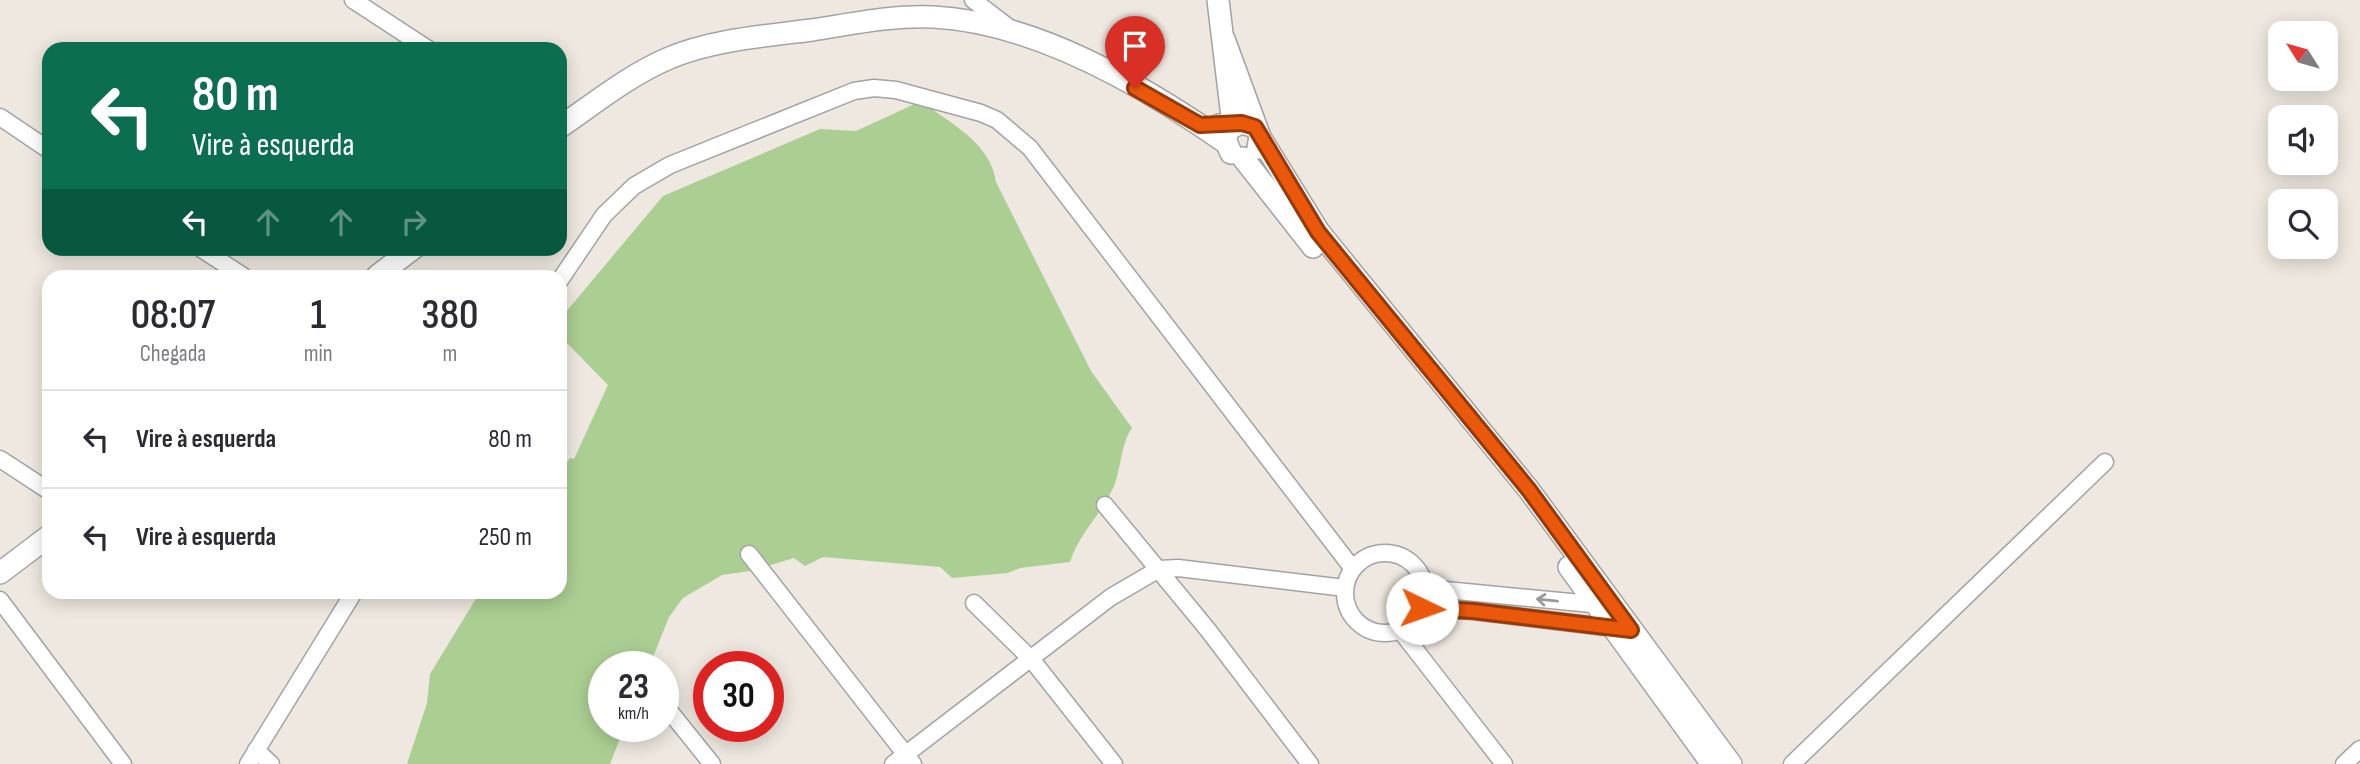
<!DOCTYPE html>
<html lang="pt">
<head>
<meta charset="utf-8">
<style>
  :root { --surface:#fff; --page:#f2f2f3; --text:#2b2b33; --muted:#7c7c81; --line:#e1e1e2 }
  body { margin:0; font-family:"Sofia Sans Condensed",sans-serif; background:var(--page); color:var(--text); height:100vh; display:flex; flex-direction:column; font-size:26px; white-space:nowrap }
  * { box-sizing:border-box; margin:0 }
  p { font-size:23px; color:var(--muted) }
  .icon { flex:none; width:38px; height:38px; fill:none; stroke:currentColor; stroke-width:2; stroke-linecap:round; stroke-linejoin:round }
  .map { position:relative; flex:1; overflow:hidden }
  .drawer { position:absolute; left:42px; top:270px; width:525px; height:329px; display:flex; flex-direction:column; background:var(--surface); border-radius:21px; box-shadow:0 4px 18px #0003 }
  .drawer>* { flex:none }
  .banner { position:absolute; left:42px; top:42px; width:525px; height:214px; border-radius:21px; box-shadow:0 4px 18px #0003; background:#0b6e4f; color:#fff; overflow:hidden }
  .needle { width:46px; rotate:307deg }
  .fabs { position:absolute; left:2268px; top:21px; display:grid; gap:14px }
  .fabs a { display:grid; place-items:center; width:70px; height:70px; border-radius:14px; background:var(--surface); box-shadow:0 4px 18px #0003; font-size:35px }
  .speed { position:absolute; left:588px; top:651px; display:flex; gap:14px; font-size:35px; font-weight:700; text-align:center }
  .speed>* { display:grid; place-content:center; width:91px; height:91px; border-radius:50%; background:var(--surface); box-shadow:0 4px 18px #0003; line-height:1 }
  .speed small { font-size:18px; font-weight:400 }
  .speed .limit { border:10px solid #d22; background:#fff; color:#111 }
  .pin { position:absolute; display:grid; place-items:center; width:60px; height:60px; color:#fff; margin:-72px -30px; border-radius:50% 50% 50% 0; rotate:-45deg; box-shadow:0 0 7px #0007 }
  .pin .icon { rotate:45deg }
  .me { position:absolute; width:77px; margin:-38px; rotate:93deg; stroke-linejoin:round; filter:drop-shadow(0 0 5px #0008) }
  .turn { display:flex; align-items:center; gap:24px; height:147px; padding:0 35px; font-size:32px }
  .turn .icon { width:91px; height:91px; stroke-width:2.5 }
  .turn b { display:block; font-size:49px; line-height:60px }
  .lanes { display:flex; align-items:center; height:66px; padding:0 35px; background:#0003; justify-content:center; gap:35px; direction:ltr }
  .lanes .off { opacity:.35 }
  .eta { display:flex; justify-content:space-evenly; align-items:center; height:119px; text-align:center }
  .eta b { font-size:42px; font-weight:600; line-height:49px }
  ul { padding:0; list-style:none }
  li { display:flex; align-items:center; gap:21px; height:98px; padding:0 35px; border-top:2px solid var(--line) }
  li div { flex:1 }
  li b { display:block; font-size:26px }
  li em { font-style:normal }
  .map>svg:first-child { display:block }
</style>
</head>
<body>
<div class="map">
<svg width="2360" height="764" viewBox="0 0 2360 764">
  <rect width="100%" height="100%" fill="#eee8e0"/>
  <!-- forest -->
  <path fill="#abcf93" d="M921 101C951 124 991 143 996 182L1091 371 1132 428C1121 444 1121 468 1114 486 1102 514 1079 533 1070 562L1020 568 1008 573 952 578 940 567 823 557 805 566 794 558 750 571 722 575 683 598 669 617 649 667H604V726H625L610 764H407L427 703 430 674 480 592H560V472L570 458 574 459 608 385 560 336V319L663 196 820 129 856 131Z"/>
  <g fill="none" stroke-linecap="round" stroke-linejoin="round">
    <!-- minor casing -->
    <g stroke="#a3a3a3" stroke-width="19">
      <path id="minor" d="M353 0 428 49
        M973 0 1011 29
        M0 117 49 150
        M200 248 243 276
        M560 280 604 215 634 186 670 165 854 91 874 88 896 90 981 113 997 120 1030 148 1353 569
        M0 459 49 491
        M1105 505 1208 630 1310 764
        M1345 593a40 40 0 1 1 80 0a40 40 0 1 1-80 0Z
        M749 554 913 764
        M1425 588 1602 605
        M0 600 123 764
        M974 603 1032 660 1114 764
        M1422 608 1473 611 1622 629
        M1400 630 1504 764
        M663 703 712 764
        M256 750 271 764
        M248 764 354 592
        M893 764 1111 597 1159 569 1178 568 1345 588
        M1792 764 2105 462
        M2344 764 2360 749"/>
    </g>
    <!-- tertiary casing -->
    <g stroke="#a3a3a3" stroke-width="24">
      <path id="tertiary" d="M1218 0 1233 125H1219
        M1224 39 1260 137 1258 148
        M560 127C595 103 628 76 667 59 710 40 765 36 812 30 852 24 893 15 933 17 1035 22 1143 85 1226 143
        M1260 137 1319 232 1529 490 1731 764
        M1231 153 1225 139 1230 128 1242 123 1255 127
        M1243 158 1313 247
        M377 276 414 248
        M1569 567 1712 764
        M0 573 49 536"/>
    </g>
    <!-- minor -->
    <use href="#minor" stroke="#fff" stroke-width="16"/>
    <!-- tertiary -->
    <use href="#tertiary" stroke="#fff" stroke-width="21"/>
  </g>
  <!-- one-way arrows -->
  <defs><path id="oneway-shaft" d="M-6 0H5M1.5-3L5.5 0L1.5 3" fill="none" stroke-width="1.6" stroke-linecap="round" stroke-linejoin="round" transform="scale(1.75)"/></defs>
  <use stroke="#999" href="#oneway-shaft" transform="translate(1547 600) rotate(-174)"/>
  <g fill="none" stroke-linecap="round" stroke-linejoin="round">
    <!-- route casing -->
    <g stroke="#983908" stroke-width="18">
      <path id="route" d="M1135 88 1200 125 1242 123 1255 127 1318 232 1529 490 1631 630 1473 611 1422 608"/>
    </g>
    <!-- route -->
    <use href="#route" stroke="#ea580c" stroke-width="12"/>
  </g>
</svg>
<div class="fabs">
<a><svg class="needle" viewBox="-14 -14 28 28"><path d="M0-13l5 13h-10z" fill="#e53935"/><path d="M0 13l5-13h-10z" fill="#7c7c81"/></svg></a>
<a><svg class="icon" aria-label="sound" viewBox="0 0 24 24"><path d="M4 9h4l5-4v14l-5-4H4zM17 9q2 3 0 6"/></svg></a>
<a><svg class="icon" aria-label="search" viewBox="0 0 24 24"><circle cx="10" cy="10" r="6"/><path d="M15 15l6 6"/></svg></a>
</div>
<div class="speed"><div>23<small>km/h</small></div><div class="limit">30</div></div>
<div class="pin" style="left:1135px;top:88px;background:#d93025"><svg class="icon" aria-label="arrive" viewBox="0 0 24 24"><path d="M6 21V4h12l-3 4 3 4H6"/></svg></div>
<svg class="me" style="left:1422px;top:608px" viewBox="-20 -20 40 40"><circle r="19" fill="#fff"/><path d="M0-13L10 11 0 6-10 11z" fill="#ea580c"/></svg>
<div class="banner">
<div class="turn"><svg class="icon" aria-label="left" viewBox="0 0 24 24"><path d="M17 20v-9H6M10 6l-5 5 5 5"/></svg><div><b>80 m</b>Vire à esquerda</div></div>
<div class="lanes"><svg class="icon" aria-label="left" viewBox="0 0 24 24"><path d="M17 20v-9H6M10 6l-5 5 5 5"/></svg><svg class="icon off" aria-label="ahead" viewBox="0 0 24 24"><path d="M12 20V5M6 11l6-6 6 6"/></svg><svg class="icon off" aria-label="ahead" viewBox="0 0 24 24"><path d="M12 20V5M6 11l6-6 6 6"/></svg><svg class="icon off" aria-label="right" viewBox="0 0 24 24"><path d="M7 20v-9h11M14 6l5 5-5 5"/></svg></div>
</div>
<section class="drawer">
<div class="eta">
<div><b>08:07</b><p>Chegada</p></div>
<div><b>1</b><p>min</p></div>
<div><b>380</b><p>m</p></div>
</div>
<ul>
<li><svg class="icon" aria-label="left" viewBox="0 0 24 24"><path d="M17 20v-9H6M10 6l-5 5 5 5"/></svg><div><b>Vire à esquerda</b></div><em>80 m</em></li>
<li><svg class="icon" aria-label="left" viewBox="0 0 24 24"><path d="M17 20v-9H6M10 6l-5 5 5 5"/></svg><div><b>Vire à esquerda</b></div><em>250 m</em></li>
</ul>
</section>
</div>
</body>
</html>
